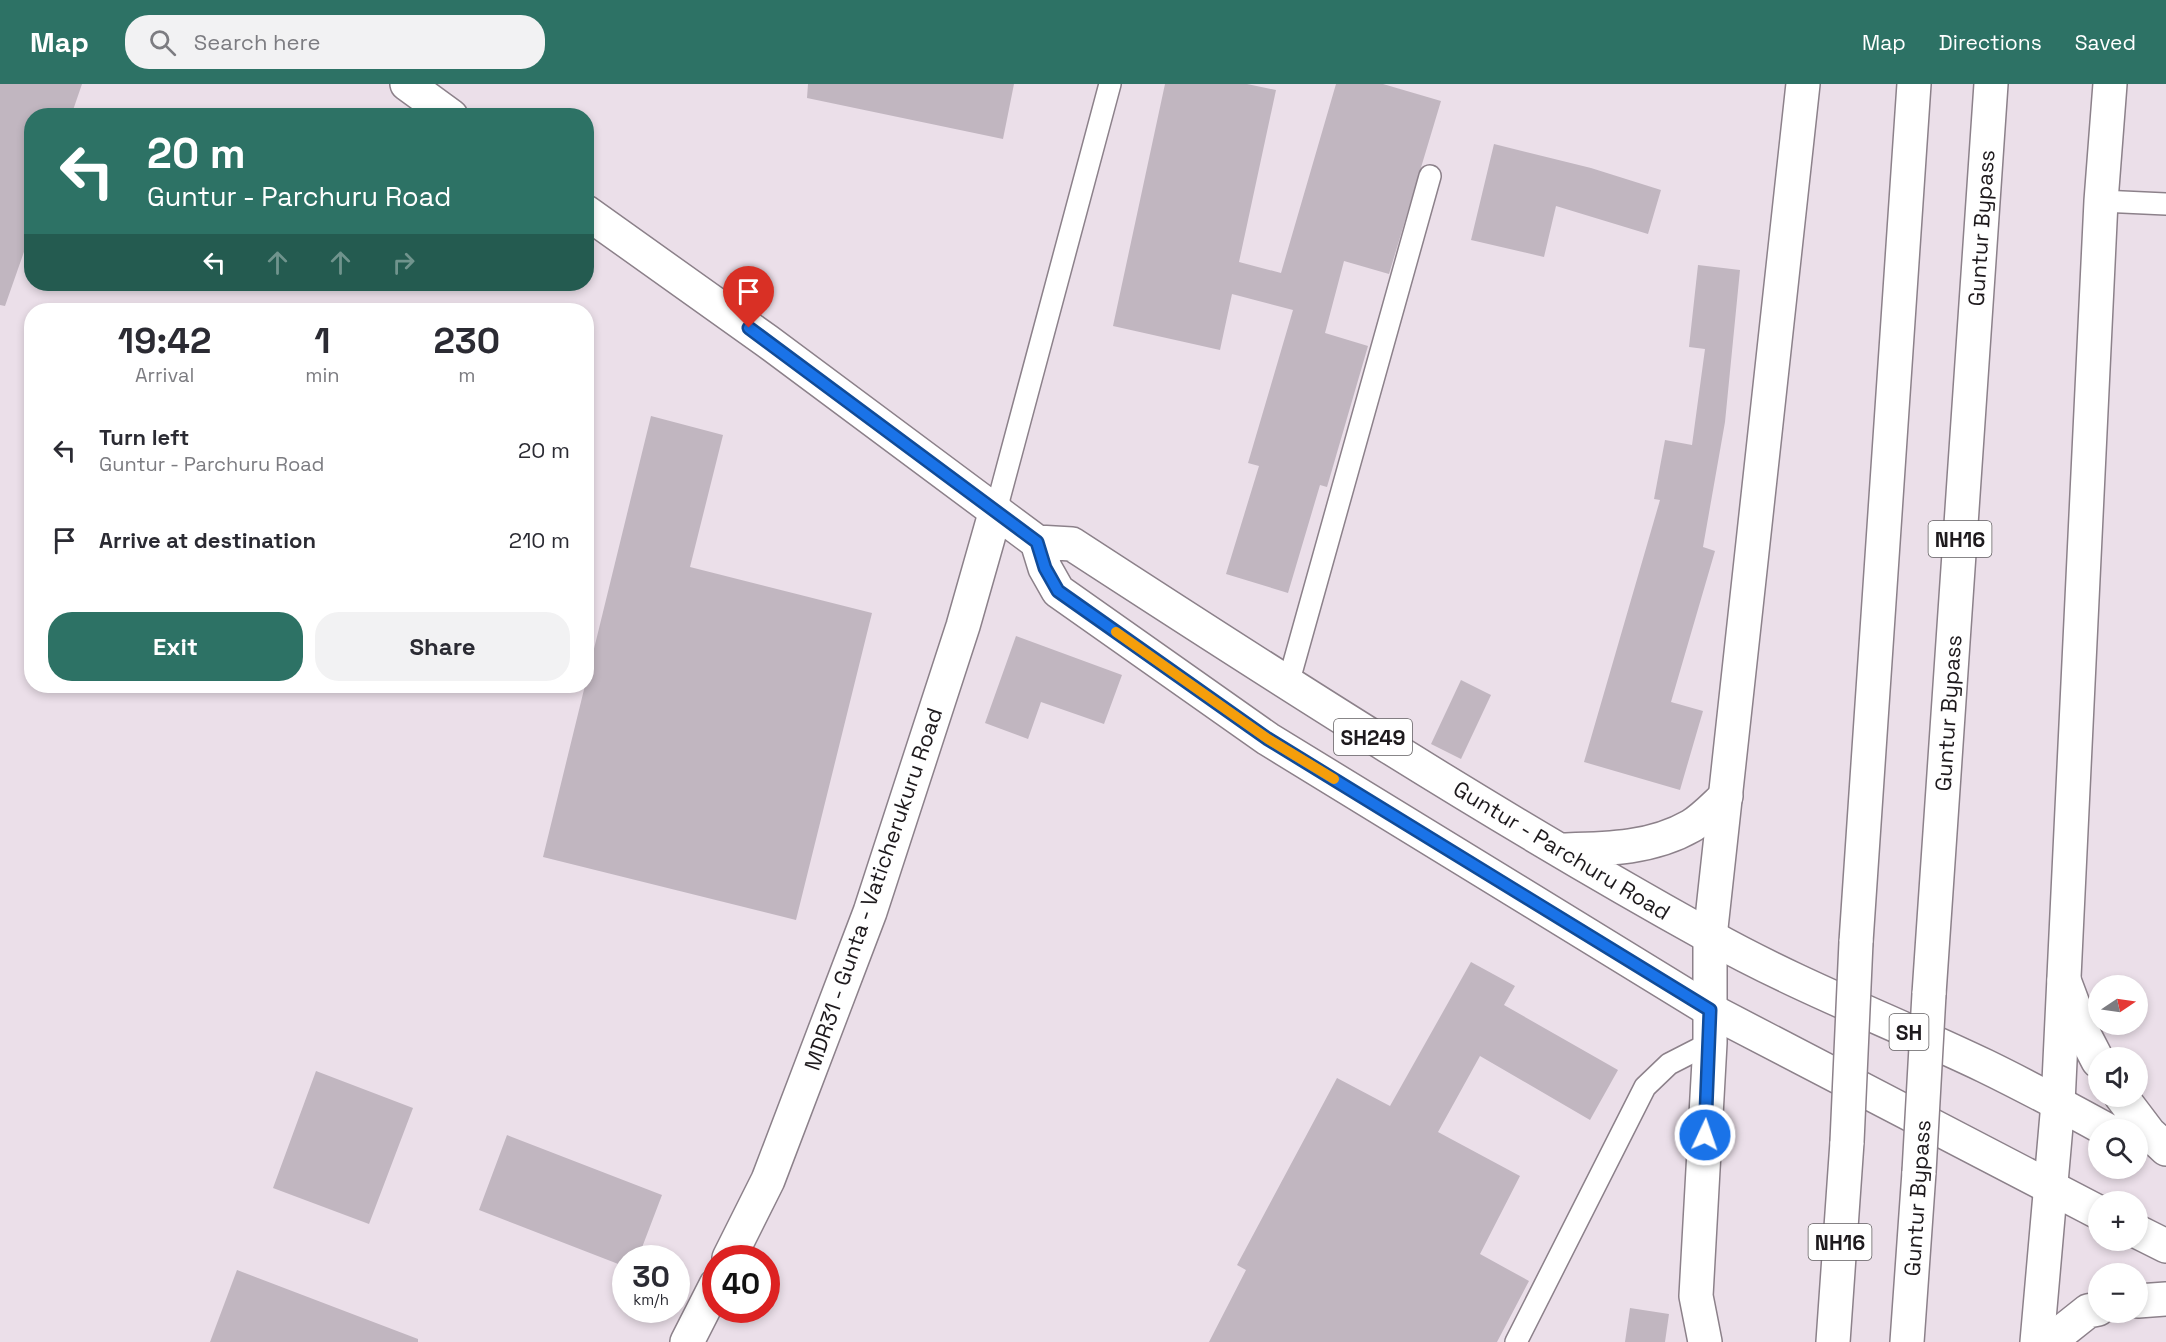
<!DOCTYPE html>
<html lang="en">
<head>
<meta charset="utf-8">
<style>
  :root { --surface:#fff; --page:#f2f2f3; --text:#2b2b33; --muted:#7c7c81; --accent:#2d7265 }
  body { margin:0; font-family:"Space Grotesk",sans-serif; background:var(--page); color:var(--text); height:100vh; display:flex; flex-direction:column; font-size:22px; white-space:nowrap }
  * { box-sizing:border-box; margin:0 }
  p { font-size:20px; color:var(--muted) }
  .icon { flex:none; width:33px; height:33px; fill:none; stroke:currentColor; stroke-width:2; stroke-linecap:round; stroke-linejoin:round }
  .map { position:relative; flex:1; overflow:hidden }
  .panel { position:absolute; left:24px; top:219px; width:570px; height:390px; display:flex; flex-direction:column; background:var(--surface); border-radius:24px; box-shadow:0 3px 9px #0003 }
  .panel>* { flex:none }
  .top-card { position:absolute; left:24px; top:24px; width:570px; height:183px; border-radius:24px; box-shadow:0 3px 9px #0003; background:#2d7265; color:#fff; overflow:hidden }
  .needle { width:39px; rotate:77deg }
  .buttons { position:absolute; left:2088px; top:891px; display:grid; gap:12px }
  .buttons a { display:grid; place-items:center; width:60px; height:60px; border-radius:50%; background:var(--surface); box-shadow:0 3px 9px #0003; font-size:30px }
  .speed { position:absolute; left:612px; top:1161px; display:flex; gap:12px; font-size:30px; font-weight:700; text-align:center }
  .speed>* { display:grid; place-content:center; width:78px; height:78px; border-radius:50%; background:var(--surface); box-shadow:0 3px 9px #0003; line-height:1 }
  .speed small { font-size:15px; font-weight:400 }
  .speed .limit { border:9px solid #d22; background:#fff; color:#111 }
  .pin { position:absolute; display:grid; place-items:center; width:51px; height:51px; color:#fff; margin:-62px -26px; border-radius:50% 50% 50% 0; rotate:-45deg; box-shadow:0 0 6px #0007 }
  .pin .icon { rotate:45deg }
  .me { position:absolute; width:66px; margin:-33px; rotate:3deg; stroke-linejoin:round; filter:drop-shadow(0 0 4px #0008) }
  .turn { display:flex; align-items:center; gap:21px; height:126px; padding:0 24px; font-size:27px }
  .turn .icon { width:78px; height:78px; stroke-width:2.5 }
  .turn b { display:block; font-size:42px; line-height:51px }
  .lanes { display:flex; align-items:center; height:57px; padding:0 24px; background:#0003; justify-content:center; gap:30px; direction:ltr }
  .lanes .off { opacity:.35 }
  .eta { display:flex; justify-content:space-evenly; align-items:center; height:102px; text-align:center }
  .eta b { font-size:36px; font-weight:800; line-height:42px }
  .action { display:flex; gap:12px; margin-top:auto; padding:12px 24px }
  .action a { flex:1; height:69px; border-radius:24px; background:var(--accent); color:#fff; font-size:24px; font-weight:800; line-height:69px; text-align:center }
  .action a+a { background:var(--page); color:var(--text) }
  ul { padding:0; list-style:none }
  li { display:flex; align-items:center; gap:18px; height:90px; padding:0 24px }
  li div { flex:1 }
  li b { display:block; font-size:22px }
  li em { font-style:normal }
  header { display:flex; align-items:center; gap:36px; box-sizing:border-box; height:84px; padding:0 30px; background:var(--accent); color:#fff }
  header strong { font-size:28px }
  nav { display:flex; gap:33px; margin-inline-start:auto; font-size:21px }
  .search { width:420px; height:54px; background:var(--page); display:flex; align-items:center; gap:15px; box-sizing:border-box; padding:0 21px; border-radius:24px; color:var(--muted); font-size:22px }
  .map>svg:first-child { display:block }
</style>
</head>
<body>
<header>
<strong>Map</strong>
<div class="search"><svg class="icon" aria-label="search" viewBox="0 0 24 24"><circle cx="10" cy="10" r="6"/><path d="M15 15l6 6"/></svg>Search here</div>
<nav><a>Map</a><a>Directions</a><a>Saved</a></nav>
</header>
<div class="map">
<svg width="2166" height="1258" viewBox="0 0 2166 1258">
  <rect width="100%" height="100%" fill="#ebdfe9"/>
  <!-- building -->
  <path fill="#c1b6c0" d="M0 0H82L71 32H32V145L5 222 0 221Z
    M808 0H1014L1003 55 807 14Z
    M1165 0H1247L1276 6 1239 178 1281 189 1336 0H1383L1441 17 1389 190 1344 177 1325 249 1368 262 1327 403 1320 401 1288 509 1226 490 1259 382 1248 379 1293 226 1232 210 1220 266 1113 242Z
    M1494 60 1591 84 1661 106 1648 150 1556 122 1544 173 1471 156Z
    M1698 181 1740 186 1725 338 1703 463 1715 467 1671 618 1703 627 1680 706 1584 678 1660 416 1654 415 1665 356 1692 361 1705 265 1689 263Z
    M651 332 723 351 690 483 872 529 796 836 543 773Z
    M1016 552 1122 591 1104 640 1041 618 1028 655 985 639Z
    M1461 596 1491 611 1461 675 1431 660Z
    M1471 878 1515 902 1504 921 1618 986 1590 1036 1480 972 1438 1048 1520 1092 1480 1170 1529 1197 1497 1258H1209L1246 1186 1237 1181 1337 994 1390 1022Z
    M316 987 413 1024 369 1140 273 1104Z
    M507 1051 662 1111 638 1174H626V1183L479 1126Z
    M237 1186 418 1255V1258H210Z
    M1630 1224 1669 1230 1665 1258H1625Z"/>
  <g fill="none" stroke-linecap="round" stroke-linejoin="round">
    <!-- service casing -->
    <g stroke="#8c818a" stroke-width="24">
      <path id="service" d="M2101 117 2166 120
        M996 426 1110 0
        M1288 600 1430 92
        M1516 1258 1645 1003 1669 980 1710 959"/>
    </g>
    <!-- tertiary casing -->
    <g stroke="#8c818a" stroke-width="36">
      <path id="tertiary" d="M1705 1258 1696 1212 1710 959V853L1803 0
        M2037 1258 2058 1019 2101 117 2110 0"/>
    </g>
    <!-- secondary casing -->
    <g stroke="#8c818a" stroke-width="36">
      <path id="secondary" d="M729 1174 768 1096 870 828 963 542 996 426
        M687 1258 716 1201"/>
    </g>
    <!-- primary casing -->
    <g stroke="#8c818a" stroke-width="36">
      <path id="primary" d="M407 0 451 32
        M586 128 767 257 1037 458 1072 460C1281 596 1491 731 1709 852 1798 902 1893 938 1985 982 2026 1002 2067 1024 2107 1046
        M1037 458 1045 484 1058 507 1268 655 1710 926 2098 1128
        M1560 766C1605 765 1651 765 1691 742 1703 735 1715 722 1726 712
        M2064 896 2085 952 2098 977
        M2121 1012 2149 1049 2166 1065
        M2138 1148 2166 1162
        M2138 1217 2166 1215
        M2049 1258 2088 1227 2098 1225"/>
    </g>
    <!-- trunk casing -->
    <g stroke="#8c818a" stroke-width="36">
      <path id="trunk" d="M1856 858 1914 0
        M1929 910 1991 0
        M1833 1258 1847 1058
        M1907 1258 1919 1088"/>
    </g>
    <!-- service -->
    <use href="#service" stroke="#fff" stroke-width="21"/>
    <!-- tertiary -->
    <use href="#tertiary" stroke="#fff" stroke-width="33"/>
    <!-- secondary -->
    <use href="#secondary" stroke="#fff" stroke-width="33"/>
    <!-- primary -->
    <use href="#primary" stroke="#fff" stroke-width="33"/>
    <!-- trunk -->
    <use href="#trunk" stroke="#fff" stroke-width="33"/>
    <!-- trunk-bridge casing -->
    <g stroke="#8c818a" stroke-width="36" stroke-linecap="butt">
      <path id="trunk-bridge" d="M1847 1058 1856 858
        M1919 1088 1929 910"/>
    </g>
    <!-- trunk-bridge -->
    <use href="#trunk-bridge" stroke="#fff" stroke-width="33"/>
  </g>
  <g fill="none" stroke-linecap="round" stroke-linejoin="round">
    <!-- route casing -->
    <g stroke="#114b97" stroke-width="15">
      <path id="route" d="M749 244 1037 458 1045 484 1058 507 1268 655 1710 926 1705 1051"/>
    </g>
    <!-- route -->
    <use href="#route" stroke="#1a73e8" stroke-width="10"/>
    <!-- slow -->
    <path stroke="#f59e0b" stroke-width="10" d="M1116 548 1268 655 1334 695"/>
  </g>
  <g text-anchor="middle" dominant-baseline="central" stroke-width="5" stroke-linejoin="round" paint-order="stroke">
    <!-- shield labels -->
    <g fill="#fff" stroke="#625f61" stroke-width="1.5">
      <rect x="1928.5" y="437" width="63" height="36" rx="4.5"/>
      <rect x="1334" y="635" width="78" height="36" rx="4.5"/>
      <rect x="1889.5" y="930" width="39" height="36" rx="4.5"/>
      <rect x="1808.5" y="1140" width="63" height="36" rx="4.5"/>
    </g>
    <g font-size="21" font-weight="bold" fill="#1e1a1d">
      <text x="1960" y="455">NH16</text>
      <text x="1373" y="653">SH249</text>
      <text x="1909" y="948">SH</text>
      <text x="1840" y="1158">NH16</text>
    </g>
    <!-- street labels -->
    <g font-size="22" fill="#1e1a1d" stroke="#fff">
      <text transform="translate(1981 144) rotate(-86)">Guntur Bypass</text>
      <text transform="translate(1948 629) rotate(-86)">Guntur Bypass</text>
      <text transform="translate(1562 766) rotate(31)">Guntur - Parchuru Road</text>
      <text transform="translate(873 805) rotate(-71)">MDR31 - Gunta - Vaticherukuru Road</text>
      <text transform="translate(1917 1114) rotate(-86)">Guntur Bypass</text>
    </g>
  </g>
</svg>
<div class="buttons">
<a><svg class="needle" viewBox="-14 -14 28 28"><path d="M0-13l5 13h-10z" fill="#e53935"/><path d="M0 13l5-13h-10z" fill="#7c7c81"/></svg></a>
<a><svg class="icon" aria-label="sound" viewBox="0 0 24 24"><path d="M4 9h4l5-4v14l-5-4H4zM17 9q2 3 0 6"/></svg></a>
<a><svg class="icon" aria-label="search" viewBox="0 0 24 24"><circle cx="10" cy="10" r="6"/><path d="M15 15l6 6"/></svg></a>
<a>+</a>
<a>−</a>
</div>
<div class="speed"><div>30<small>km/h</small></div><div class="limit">40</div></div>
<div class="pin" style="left:749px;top:244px;background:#d93025"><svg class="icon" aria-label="arrive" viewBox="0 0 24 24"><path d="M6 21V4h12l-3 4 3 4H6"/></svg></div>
<svg class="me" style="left:1705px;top:1051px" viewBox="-20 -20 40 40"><circle r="17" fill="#1a73e8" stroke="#fff" stroke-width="3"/><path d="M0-11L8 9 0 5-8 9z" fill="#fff"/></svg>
<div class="top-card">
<div class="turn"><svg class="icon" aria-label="left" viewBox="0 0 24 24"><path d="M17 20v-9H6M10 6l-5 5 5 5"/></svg><div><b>20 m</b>Guntur - Parchuru Road</div></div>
<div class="lanes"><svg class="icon" aria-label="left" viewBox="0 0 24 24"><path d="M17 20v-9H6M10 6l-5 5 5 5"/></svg><svg class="icon off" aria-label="ahead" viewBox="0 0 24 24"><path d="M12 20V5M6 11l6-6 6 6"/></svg><svg class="icon off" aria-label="ahead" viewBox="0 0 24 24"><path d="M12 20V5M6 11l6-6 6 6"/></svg><svg class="icon off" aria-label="right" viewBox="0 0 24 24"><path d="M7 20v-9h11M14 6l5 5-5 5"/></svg></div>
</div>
<section class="panel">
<div class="eta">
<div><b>19:42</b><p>Arrival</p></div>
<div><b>1</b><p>min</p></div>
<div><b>230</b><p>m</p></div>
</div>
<ul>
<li><svg class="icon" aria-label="left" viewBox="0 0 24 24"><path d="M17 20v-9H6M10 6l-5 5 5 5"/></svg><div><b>Turn left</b><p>Guntur - Parchuru Road</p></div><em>20 m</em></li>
<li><svg class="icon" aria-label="arrive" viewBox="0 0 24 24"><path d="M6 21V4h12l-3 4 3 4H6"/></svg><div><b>Arrive at destination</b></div><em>210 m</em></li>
</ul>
<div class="action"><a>Exit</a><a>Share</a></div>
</section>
</div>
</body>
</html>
